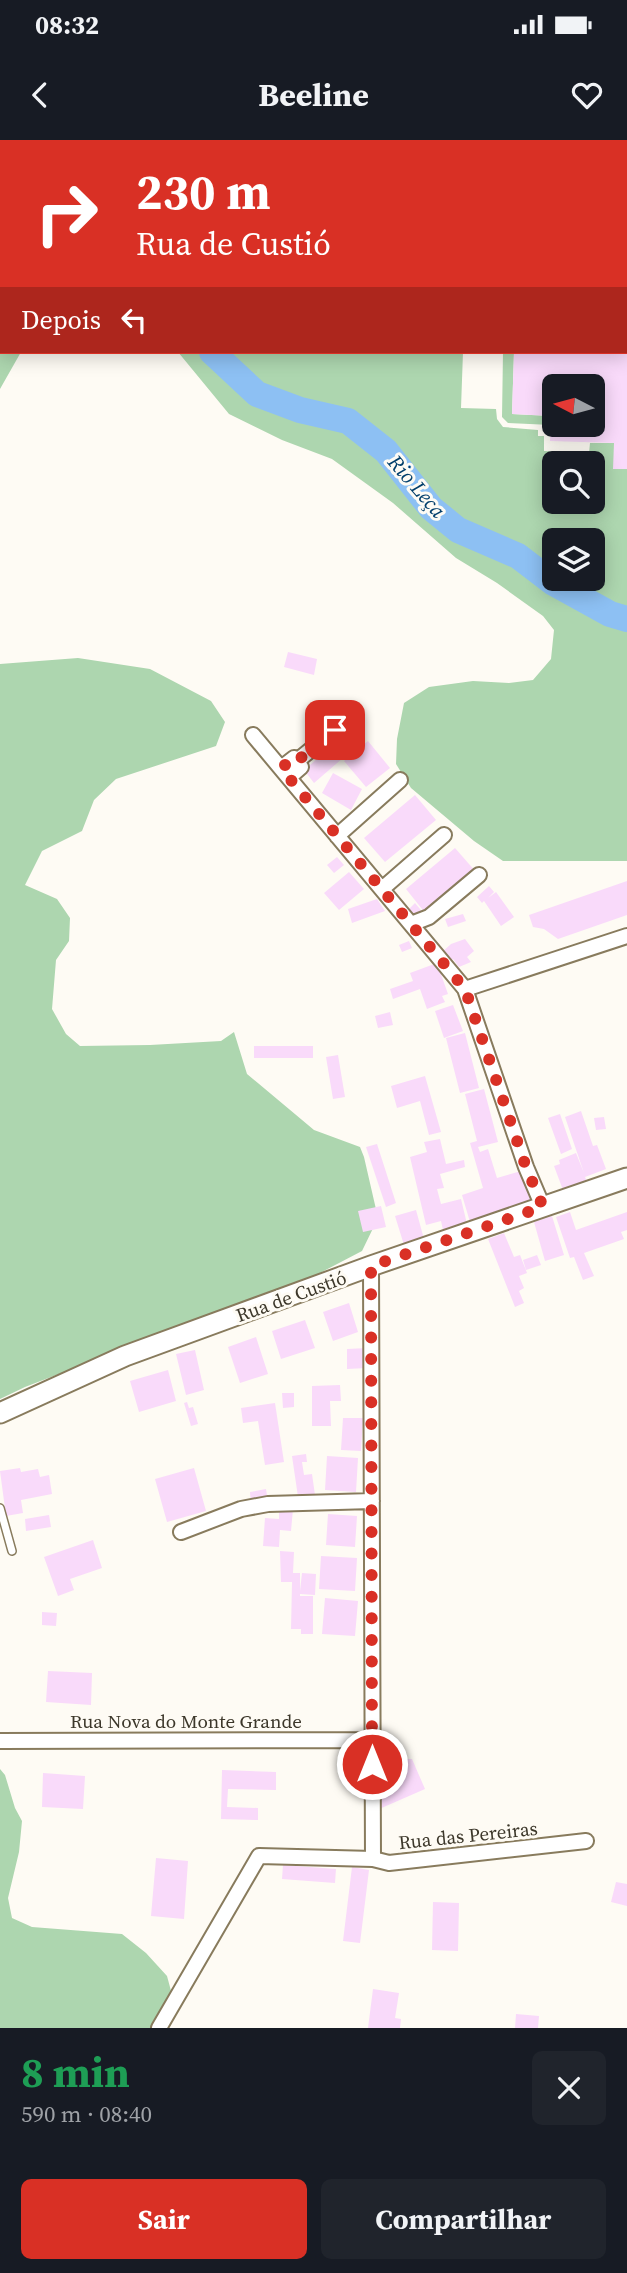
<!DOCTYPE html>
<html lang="pt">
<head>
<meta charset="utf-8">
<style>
  :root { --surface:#171b24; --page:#20242c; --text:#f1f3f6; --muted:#9ea1a6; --accent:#d93025 }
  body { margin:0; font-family:"Source Serif 4",serif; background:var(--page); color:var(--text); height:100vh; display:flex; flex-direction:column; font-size:26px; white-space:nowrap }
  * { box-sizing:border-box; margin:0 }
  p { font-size:23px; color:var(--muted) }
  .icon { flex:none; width:38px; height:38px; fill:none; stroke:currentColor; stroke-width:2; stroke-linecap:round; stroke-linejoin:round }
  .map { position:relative; height:1888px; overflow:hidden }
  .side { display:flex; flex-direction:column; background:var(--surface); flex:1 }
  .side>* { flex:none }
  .hud { position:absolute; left:0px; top:0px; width:628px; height:214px; box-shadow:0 4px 18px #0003; background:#d93025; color:#fff; overflow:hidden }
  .needle { width:46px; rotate:276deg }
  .buttons { position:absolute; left:542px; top:234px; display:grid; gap:14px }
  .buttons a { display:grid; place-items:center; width:63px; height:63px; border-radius:10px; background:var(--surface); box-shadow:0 4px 18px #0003; font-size:35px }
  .pin { position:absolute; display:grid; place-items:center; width:60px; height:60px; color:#fff; margin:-30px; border-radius:14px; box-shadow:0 4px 10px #0006 }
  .me { position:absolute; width:77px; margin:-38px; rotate:0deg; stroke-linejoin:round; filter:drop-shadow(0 0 5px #0008) }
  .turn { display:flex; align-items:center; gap:24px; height:147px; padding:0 21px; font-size:32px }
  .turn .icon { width:91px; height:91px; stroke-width:2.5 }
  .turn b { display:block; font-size:49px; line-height:60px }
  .then { display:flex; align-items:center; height:66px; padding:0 21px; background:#0003; gap:14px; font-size:26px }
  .round { display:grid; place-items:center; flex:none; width:74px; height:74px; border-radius:10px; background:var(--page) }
  .head { display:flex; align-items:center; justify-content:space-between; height:119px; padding:0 21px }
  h1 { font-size:42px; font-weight:700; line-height:52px; color:#1e9e55 }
  .primary-button { display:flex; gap:14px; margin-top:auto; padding:14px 21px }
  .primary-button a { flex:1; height:80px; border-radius:10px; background:var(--accent); color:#fff; font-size:28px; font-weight:700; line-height:80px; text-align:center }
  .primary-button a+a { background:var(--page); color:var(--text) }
  .status { display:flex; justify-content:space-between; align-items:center; height:49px; padding:0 35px; background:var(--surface); direction:ltr }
  .status svg { height:19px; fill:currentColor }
  header { display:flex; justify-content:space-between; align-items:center; height:91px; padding:0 21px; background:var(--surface); font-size:32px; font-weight:700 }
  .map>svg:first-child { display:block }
</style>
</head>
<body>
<div class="status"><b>08:32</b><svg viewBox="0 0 49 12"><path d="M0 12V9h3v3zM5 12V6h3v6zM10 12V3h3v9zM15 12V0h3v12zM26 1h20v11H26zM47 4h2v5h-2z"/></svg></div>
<header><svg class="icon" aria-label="back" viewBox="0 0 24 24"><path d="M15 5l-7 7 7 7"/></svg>Beeline<svg class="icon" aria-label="heart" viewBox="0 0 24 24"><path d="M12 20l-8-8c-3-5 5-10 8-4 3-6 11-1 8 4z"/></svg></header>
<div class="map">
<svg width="627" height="1888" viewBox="0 0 627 1888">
  <rect width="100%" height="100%" fill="#fefbf4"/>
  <!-- green -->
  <path fill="#add6af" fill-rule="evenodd" d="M0 62H2V212H21L0 249Z
    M178 212H463L461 268 496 269 497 279 503 287 538 290V296H544V311L589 313 590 303H614V329H627V721H503L474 701 411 648 396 624 397 599 404 563 429 547 473 541 509 543 533 540 551 519 554 490 543 476 497 443 456 418 393 363 332 319 282 300 229 274ZM555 324H593V362H555ZM555 401H593V439H555Z
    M503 212H514L512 274 551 276V285L508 283 502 277Z
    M78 518 150 529 211 561 225 582 216 606 116 639 94 660 82 691 42 711 25 745 57 759 70 778 69 801 56 820 52 869 66 894 80 906 150 905 221 901 234 892 247 934 314 990 360 1007 364 1017 378 1078 362 1111 318 1134 25 1247 0 1259V524Z
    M0 1629 5 1635 15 1668 22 1681 19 1712 8 1758 12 1778 32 1787 122 1794 146 1813 167 1836 174 1862 160 1888H0Z"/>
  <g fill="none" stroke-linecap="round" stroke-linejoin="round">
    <!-- river -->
    <path stroke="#8dc0f3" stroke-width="26" d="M0 193 2 191
      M212 212 257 254 300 270 348 281 386 311 431 368 458 390 518 416 552 442 610 474 627 479"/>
  </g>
  <!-- building -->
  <path fill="#f9dafa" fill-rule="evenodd" d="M514 212H627V329H613L614 303 550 301 551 276 512 274ZM555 247H593V285H555Z
    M288 512 317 519 314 535 284 527Z
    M348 593 358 605 314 643 304 630Z
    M368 601 390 628 366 647 344 621Z
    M333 633 362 649 351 670 322 653Z
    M415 655 436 680 385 722 364 698Z
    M455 708 476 732 426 774 406 749Z
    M337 717 344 725 334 733 327 725Z
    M349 732 364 749 339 770 324 753Z
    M627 741V775L558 799 544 789 533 787 529 775Z
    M489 746 494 752 488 758 496 752 514 777 501 786 484 761 482 763 477 757Z
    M377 759 385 771 352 783 348 769Z
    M415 763 425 775 419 780 409 769Z
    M463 774 466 781 448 787 445 779Z
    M465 799 474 811 467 817 471 822 459 827 453 819 447 823 440 814 451 804Z
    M409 801 412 808 402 812 399 805Z
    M437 823 448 854 442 856 445 862 427 869 420 849 393 859 390 849 413 841 410 833Z
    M453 865 463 891 444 898 435 871Z
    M390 872 393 885 378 888 375 876Z
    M465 893 479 948 460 953 446 898Z
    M254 906H313V918H254Z
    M338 915 345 957 333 959 326 917Z
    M425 936 441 992 429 995 420 961 397 968 391 946Z
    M484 949 498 1002 478 1007 480 1012 488 1009 497 1038 521 1031 531 1063 470 1082 462 1055 483 1048 470 1003 477 1001 465 954Z
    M581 971 593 1006 597 1005 606 1029 585 1037 587 1042 563 1050 554 1026 560 1024 559 1020 576 1013 584 1033 565 977Z
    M560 974 572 1009 561 1014 548 978Z
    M604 977 606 989 596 990 594 978Z
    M440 999 446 1024 464 1020 465 1027 440 1034 444 1048 437 1049 441 1064 461 1059 467 1084 443 1090 441 1081 426 1085 410 1017 427 1012 424 1002Z
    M377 1004 396 1063 386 1067 366 1007Z
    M381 1066 386 1087 363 1092 358 1071Z
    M416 1070 424 1099 404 1105 395 1076Z
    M570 1072 576 1090 627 1072V1090L621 1092 624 1099 584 1113 594 1136 583 1140 574 1117 570 1118 556 1077Z
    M552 1076 564 1115 545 1121 534 1082Z
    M504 1093 514 1117 520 1115 527 1133 519 1136 524 1148 519 1151 524 1163 515 1167 488 1099Z
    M537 1115 541 1125 526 1130 523 1120Z
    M349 1163 358 1192 333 1201 323 1172Z
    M305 1180 315 1208 281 1219 272 1191Z
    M256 1197 268 1234 240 1243 228 1207Z
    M367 1208V1228L347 1229V1209Z
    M195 1210 204 1250 186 1255 176 1214Z
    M168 1230 176 1261 139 1272 130 1241Z
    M340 1245 341 1261H330L331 1286H312V1246Z
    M282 1253H294V1267L283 1268Z
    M187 1262 189 1268 193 1267 198 1284 191 1286 184 1263Z
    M275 1263 284 1322 265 1325 258 1281 243 1283 241 1268Z
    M343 1278H363L361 1311 341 1310Z
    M306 1314 307 1322H302L304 1335 312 1334 315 1355 298 1357 292 1316Z
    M327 1316 358 1318 356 1352 325 1350Z
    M20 1328 21 1332 38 1329 40 1337 49 1335 52 1354 21 1360 23 1373 6 1376 0 1331Z
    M194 1328 206 1371 167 1382 155 1339Z
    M266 1349 268 1362 251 1364 250 1352Z
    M279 1368 293 1369 291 1391 280 1390 279 1407 263 1406 265 1378 279 1379Z
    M328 1374 357 1376 355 1407 326 1405Z
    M49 1375 51 1387 26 1391 25 1379Z
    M93 1400 102 1428 70 1439 74 1450 58 1456 44 1417Z
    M280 1411 294 1412 293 1433H300V1451L302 1433 316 1434 315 1455 300 1454V1456H313V1494H301V1489H291L292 1442H281Z
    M321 1416 357 1418 355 1451 319 1449Z
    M325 1458 358 1461 355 1496 322 1494Z
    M42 1472 57 1473 56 1486 42 1485Z
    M48 1531 92 1533 91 1565 46 1562Z
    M378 1608H387V1626L390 1633H397L398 1619H412L425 1649 377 1670Z
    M222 1630 276 1632V1650L228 1649 227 1667 258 1668V1680L221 1679Z
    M43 1633 85 1636 83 1669 42 1667Z
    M156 1718 188 1721 184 1779 151 1776Z
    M283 1725 336 1729 335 1743 282 1739Z
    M352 1727 369 1730 360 1803 343 1801Z
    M616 1742 627 1744V1766L611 1762Z
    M433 1762 459 1763 458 1811 432 1810Z
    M373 1849 399 1853 395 1878 401 1879 400 1888H368Z
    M516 1874 539 1876 538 1888H515Z"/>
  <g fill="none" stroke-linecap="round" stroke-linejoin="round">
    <!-- lane casing -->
    <g stroke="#887b5d" stroke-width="10">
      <path id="lane" d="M217 0 224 2
        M502 0 508 2
        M483 2 488 0
        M612 2 614 0
        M626 21 627 20
        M0 1368 12 1411"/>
    </g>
    <!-- street casing -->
    <g stroke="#887b5d" stroke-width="18">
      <path id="street" d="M253 595 465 849 526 1027 543 1067
        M297 621 335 590
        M285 633 289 630 285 625 294 618 301 627 293 634 289 630
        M337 696 400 640
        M382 749 444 695
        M411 784 429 777 479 735
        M465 849 627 796
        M371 1126 373 1719
        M181 1392 241 1369 268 1364 372 1361
        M0 1601 372 1600
        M159 1888 259 1716 373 1719 389 1723 586 1701"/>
    </g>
    <!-- secondary casing -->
    <g stroke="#887b5d" stroke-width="23">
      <path id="secondary" d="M0 1273 125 1216 371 1126 627 1038"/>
    </g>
    <!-- primary casing -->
    <g stroke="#887b5d" stroke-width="26">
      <path id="primary" d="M0 39 2 40
        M626 96H627"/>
    </g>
    <!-- lane -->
    <use href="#lane" stroke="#fff" stroke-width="7"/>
    <!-- street -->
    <use href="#street" stroke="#fff" stroke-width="14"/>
    <!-- secondary -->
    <use href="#secondary" stroke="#fff" stroke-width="19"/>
    <!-- primary -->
    <use href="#primary" stroke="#fff" stroke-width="23"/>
  </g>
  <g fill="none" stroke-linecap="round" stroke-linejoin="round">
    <!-- route -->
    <path stroke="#d93025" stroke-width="12" stroke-dasharray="0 21.6" d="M335 590 297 621 295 618 285 625 289 630 285 633 465 849 526 1027 543 1067 371 1126 372 1624"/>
  </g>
  <g text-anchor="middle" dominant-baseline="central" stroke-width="6" stroke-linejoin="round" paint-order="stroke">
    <!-- street labels -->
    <g font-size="19" fill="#3c372a" stroke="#fefbf4">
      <text transform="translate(291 1156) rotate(-20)">Rua de Custió</text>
      <text x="186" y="1581">Rua Nova do Monte Grande</text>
      <text transform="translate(468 1695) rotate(-6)">Rua das Pereiras</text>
    </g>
    <!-- water labels -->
    <g font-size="21" font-style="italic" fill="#013e6b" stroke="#fefbf4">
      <text transform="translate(417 346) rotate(49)">Rio Leça</text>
    </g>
  </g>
</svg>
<div class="buttons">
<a><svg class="needle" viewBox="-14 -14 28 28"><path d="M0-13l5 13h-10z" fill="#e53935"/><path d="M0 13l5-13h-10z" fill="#9ea1a6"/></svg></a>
<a><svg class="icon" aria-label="search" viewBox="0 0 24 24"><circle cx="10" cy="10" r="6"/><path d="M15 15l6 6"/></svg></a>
<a><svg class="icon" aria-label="layers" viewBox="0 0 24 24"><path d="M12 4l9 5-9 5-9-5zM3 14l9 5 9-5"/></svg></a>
</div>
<div class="pin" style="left:335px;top:590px;background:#d93025"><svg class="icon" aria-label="arrive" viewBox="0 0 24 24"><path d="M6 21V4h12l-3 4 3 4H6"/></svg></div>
<svg class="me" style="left:372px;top:1624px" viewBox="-20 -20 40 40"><circle r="17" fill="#d93025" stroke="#fff" stroke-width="3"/><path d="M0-11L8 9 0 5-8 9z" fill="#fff"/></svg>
<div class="hud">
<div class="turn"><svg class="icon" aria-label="right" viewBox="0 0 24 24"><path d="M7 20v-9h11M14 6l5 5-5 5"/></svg><div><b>230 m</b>Rua de Custió</div></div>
<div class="then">Depois<svg class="icon" aria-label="left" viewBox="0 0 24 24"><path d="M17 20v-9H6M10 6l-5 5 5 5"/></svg></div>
</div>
</div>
<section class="side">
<div class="head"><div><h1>8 min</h1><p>590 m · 08:40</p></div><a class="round"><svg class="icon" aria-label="close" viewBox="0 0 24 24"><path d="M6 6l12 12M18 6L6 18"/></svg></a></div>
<div class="primary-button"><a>Sair</a><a>Compartilhar</a></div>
</section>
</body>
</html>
